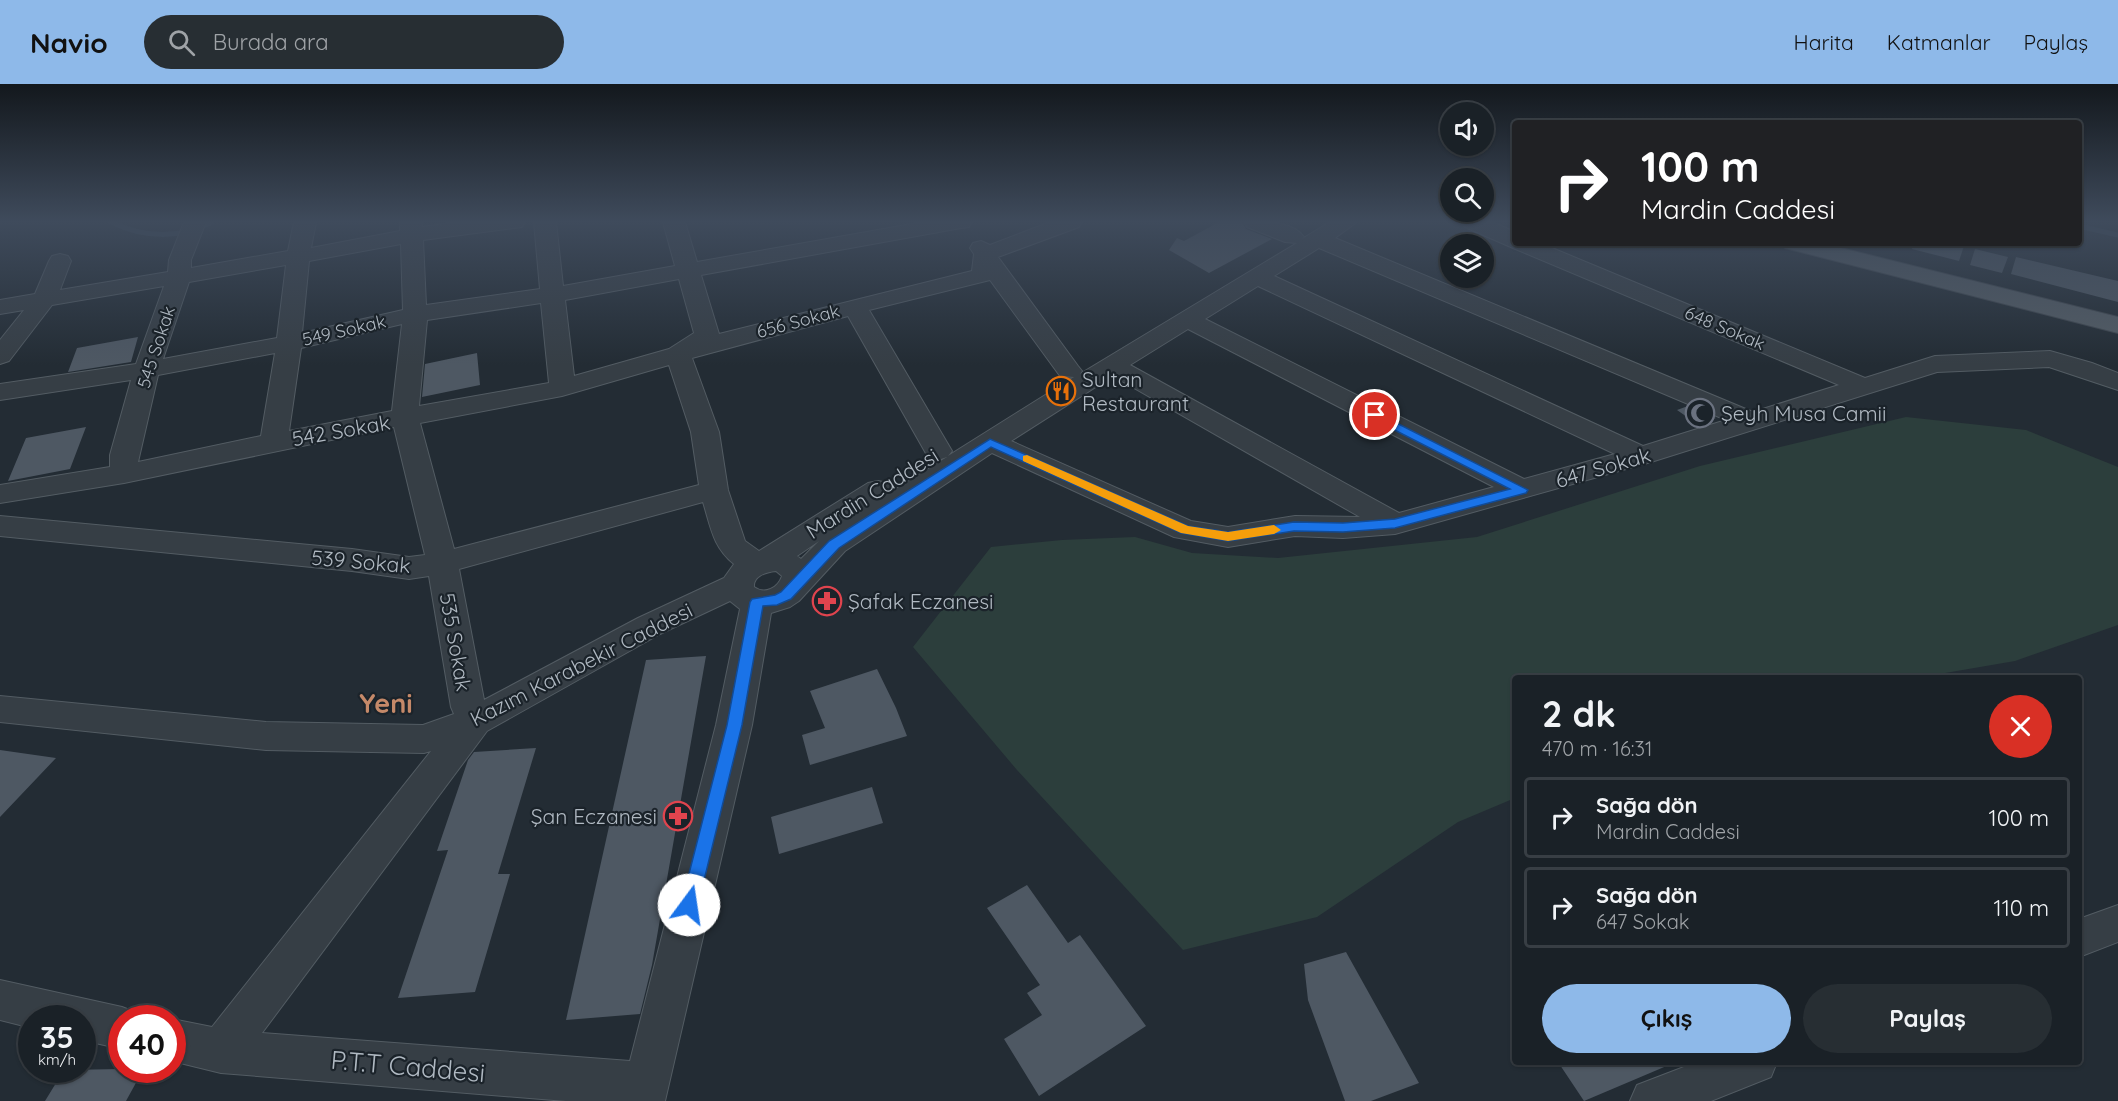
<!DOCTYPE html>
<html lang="tr">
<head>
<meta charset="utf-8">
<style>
  :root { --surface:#1a2127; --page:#272e33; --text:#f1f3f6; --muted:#9fa3a7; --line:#383e44; --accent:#8eb9e9 }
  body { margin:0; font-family:Quicksand,sans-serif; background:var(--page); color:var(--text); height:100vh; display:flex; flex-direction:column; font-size:22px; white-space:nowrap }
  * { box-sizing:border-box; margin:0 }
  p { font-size:20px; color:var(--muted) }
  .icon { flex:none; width:33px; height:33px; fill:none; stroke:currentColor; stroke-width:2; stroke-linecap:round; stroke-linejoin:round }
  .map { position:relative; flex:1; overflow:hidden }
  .sheet { position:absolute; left:1512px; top:591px; width:570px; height:390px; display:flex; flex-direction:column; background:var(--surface); border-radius:6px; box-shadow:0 2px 4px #0004,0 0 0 2px var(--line) }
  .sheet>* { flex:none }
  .guide { position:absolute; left:1512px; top:36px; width:570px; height:126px; border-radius:6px; box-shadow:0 2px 4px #0004,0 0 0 2px var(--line); background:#202124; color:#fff; overflow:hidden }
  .tools { position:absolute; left:1440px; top:18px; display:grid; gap:12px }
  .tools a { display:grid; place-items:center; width:54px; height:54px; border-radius:50%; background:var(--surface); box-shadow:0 2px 4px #0004,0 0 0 2px var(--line); font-size:30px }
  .speed { position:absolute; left:18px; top:921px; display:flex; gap:12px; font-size:30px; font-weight:700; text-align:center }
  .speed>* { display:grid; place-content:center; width:78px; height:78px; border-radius:50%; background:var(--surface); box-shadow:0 2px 4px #0004,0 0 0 2px var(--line); line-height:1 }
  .speed small { font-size:15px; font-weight:400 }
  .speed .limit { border:9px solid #d22; background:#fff; color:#111 }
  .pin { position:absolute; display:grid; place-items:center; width:51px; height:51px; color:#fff; margin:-26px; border:3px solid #fff; border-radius:50%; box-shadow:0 2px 6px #0007 }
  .me { position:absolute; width:66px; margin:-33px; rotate:14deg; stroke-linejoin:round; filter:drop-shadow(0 0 4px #0008) }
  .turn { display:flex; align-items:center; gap:21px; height:126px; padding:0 30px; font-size:27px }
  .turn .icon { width:78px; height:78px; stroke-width:2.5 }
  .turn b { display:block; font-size:42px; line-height:51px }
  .round { display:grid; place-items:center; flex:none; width:63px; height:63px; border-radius:32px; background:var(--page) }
  .head { display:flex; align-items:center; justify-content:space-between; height:102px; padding:0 30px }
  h1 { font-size:36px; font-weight:700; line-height:45px }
  .cta { display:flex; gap:12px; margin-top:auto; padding:12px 30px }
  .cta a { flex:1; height:69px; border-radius:36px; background:var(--accent); color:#111; font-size:24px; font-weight:700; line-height:69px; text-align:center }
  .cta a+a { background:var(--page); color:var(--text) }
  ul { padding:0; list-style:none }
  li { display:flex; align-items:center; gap:18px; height:81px; margin:0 12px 9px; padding:0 18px; border:3px solid var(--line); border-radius:6px }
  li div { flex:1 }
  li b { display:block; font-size:22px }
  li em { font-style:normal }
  header { display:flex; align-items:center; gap:36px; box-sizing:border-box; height:84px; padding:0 30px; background:var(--accent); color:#111 }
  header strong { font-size:28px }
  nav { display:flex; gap:33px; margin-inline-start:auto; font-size:21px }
  .search { width:420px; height:54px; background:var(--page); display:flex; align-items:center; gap:15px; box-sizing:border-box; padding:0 21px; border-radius:33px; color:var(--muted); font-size:22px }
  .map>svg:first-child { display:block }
</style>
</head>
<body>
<header>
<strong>Navio</strong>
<div class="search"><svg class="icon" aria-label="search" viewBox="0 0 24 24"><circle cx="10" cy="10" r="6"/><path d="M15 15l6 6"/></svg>Burada ara</div>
<nav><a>Harita</a><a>Katmanlar</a><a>Paylaş</a></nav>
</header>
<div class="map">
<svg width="2118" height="1017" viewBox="0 0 2118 1017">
  <rect width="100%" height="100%" fill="#232c34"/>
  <!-- green -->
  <path fill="#2c3e3c" d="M1906 333 2026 346 2118 383V541L2015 577 1916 594H1515V714L1458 738 1317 833 1183 866 1017 686 913 563 991 463 1062 456 1135 453 1192 469 1278 474 1477 453 1700 382Z"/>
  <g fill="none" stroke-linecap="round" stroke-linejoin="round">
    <!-- stream -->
    <path stroke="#3a4b5c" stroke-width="5" d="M111 138C144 154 179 155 212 138
      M2079 142 2118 151"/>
  </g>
  <!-- building -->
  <path fill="#4e5863" d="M1219 138H1242L1246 145 1272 155 1209 189 1169 166 1177 154 1184 157Z
    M1913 159H1965L1959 177 1912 165Z
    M1975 165 2008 173 2002 189 1970 181Z
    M2016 173 2118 197V218L2011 190Z
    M138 253 131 278 68 288 77 264Z
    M477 269 480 301 422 313 425 280Z
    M1688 322 1716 334 1697 340 1677 326Z
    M86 343 70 385 8 397 26 354Z
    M706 572 652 881 640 930 566 936 646 576Z
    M877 585 896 624 907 652 810 681 802 651 825 644 810 607Z
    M536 664 498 790H510L475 908 398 914 448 766 437 767 468 676 474 668Z
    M0 666 56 674 0 733Z
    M872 703 883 739 779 770 771 733Z
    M1027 801 1068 859 1080 851 1146 942 1039 1012 1004 955 1042 931 1027 909 1040 901 987 824Z
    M1346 868 1419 999 1371 1017H1345L1308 916 1304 880Z
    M1558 978H1676L1584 1017Z
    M64 986 122 985 143 986 126 1017H45Z"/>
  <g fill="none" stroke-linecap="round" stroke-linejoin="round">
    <!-- minor casing -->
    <g stroke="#535c63" stroke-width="2">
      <path id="minor" d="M184 138H206L191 176V184L288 167 294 138H316L311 164 400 147V138H422V143L459 138H525L522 143 514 144 423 156 426 221 540 205 534 138H556L563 202 675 182 663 138H685L697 178 923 138H972L969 143 961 144 701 191 719 250 972 187 974 170 970 164 973 159 981 157 990 161 1050 138H1082L1079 143 998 173 1078 282 1082 287 1080 290 1297 159 1285 158 1247 143 1244 138C1263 138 1292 136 1304 153L1302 155 1330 138H1357L1335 154 1753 328 1839 301 1513 164 1465 143 1462 138H1492L1515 148V159H1540L1865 294 1935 272 2050 267 2092 279 2118 289V306L2049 283 1937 288 1651 378 1395 450 1343 454 1295 452 1228 463 1174 453 992 369 845 467 799 517 790 523 771 529 752 641 665 1017H566L221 989 172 977V935L212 943 431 667 424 669 266 666 0 638V612L266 638 423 641 454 630 451 623 429 492 409 495 352 487 0 452V432L352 465 409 473 425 471 394 343 124 399 0 419V401L110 383V371L131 296 0 316V300L136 280 164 202 52 221 9 277 0 280V256L24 226 0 230V216L35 210 49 177 52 172 60 170 68 172 71 177 60 206 168 188 169 176ZM401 160 403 226 302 249 309 177ZM1319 164 1726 336 1643 362 1274 192ZM286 181 277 254 163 275 189 198ZM679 195 694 249 669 265 574 292 565 216ZM990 196 1060 292 1074 293 948 372 952 367 869 226ZM1258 202 1615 370 1524 395 1205 235ZM541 219 549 299 419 322 427 236ZM848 232 928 373 938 376 947 373 891 408 892 406 888 399 878 397 868 399 759 467 745 457 728 406 719 348 692 274ZM402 240 392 327 289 347 301 264ZM1188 245 1494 403 1399 429 1130 281ZM275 269 261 352 138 378 158 291ZM669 281 691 348 699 401 454 465 420 339 562 312ZM1113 292 1360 433 1295 432 1228 443 1191 437 1011 357ZM703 418C711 444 713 463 734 480L724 494 638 534 484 616 459 485ZM819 457 801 475 797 472ZM776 487 782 492C778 504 765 511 754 503 753 492 766 488 776 487ZM730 517 740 525 716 641 630 977 262 949 487 647 660 550Z
        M2118 821V858L2079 873V835Z
        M0 896 122 923 137 929 140 934H122V965L82 956V934H32V944L0 936Z
        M1697 978H1777L1771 993 1711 1017H1630L1637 1001Z"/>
    </g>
    <!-- major casing -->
    <g stroke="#3f474f" stroke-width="2">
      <path id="major" d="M1781 159H1821L2118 233V249L1785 164Z"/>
    </g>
    <!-- minor -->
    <use href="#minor" fill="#363e45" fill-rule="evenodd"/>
    <!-- major -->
    <use href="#major" fill="#545d65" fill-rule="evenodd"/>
  </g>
  <!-- sky -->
  <linearGradient id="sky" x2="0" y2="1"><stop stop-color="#13181d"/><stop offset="0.49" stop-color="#3f4b5c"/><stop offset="1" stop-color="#3f4b5c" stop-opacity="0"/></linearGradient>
  <rect width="2118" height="281" fill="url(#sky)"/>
  <!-- route -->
  <path fill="#1a73e8" stroke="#114b97" stroke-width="1.5" d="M1375 328 1528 406 1526 409 1395 444 1343 448 1294 447 1228 457 1181 449 991 363 839 464 791 515 777 521 763 522 742 641 698 821 695 826 689 829 683 826 681 821 727 641 750 518 752 515 775 511 781 508 829 457 990 355 1188 442 1228 448 1294 438 1343 439 1395 435 1510 405 1371 334V329Z"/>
  <!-- slow -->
  <path fill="#f59e0b" d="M1027 371 1188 442 1228 448 1274 441 1281 446 1274 450 1228 457 1181 449 1023 377V372Z"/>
  <!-- icons -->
  <defs>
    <g id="restaurant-ring" transform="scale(1.5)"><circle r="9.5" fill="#1b232a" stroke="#e8710a" stroke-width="1.5"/><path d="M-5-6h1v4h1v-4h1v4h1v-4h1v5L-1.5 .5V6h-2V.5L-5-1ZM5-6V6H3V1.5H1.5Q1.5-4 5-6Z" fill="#e8710a"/></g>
    <g id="mosque-ring" transform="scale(1.5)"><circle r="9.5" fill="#1b232a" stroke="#6b7280" stroke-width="1.5"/><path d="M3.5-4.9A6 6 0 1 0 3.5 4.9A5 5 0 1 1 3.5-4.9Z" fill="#6b7280"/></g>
    <g id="pharmacy-ring" transform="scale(1.5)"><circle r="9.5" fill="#1b232a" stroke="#e0444e" stroke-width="1.5"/><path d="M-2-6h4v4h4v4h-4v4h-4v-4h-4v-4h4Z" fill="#e0444e"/></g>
  </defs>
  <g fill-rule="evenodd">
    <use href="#restaurant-ring" x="1061" y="307"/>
    <use href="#mosque-ring" x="1700" y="329"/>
    <use href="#pharmacy-ring" x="827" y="517"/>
    <use href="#pharmacy-ring" x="678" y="732"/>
  </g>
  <g text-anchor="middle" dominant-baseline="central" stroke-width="4.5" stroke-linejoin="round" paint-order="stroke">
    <!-- far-street labels -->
    <g font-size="18" fill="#b0b9c2" stroke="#1b232a">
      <text transform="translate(798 237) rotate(-15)">656 Sokak</text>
      <text transform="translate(1725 244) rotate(23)">648 Sokak</text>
      <text transform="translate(344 246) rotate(-13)">549 Sokak</text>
      <text transform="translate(156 263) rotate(-72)">545 Sokak</text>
    </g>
    <!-- poi labels -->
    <g font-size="21" fill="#b0b9c2" stroke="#1b232a" text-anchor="start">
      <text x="1082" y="295">Sultan<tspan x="1082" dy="24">Restaurant</tspan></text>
      <text x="1721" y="329">Şeyh Musa Camii</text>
      <text x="848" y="517">Şafak Eczanesi</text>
      <text x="657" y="732" text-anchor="end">Şan Eczanesi</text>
    </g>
    <!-- street labels -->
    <g font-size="21" fill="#b0b9c2" stroke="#1b232a">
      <text transform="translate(341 346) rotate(-10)">542 Sokak</text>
      <text transform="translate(1603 383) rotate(-16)">647 Sokak</text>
      <text transform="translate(872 409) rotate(-32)">Mardin Caddesi</text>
      <text transform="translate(361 477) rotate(5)">539 Sokak</text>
      <text transform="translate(456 558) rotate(80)">535 Sokak</text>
      <text transform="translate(581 580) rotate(-27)">Kazım Karabekir Caddesi</text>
    </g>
    <!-- near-street labels -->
    <g font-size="26" fill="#b0b9c2" stroke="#1b232a">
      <text transform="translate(408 982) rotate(5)">P.T.T Caddesi</text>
    </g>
    <!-- district labels -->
    <g font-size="27" font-weight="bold" fill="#c58969" stroke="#1b232a">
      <text x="386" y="619">Yeni</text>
    </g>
  </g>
</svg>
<div class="tools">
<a><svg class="icon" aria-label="sound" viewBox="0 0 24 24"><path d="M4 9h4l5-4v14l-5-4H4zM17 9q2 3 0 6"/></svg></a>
<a><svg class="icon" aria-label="search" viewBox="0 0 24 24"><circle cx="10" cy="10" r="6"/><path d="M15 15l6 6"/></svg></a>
<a><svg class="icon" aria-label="layers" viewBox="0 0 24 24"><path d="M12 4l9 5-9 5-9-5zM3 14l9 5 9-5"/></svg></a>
</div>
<div class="speed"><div>35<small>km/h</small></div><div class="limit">40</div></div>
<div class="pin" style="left:1375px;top:331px;background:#d93025"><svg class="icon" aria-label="arrive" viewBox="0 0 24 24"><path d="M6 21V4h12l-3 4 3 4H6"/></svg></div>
<svg class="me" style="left:689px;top:821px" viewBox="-20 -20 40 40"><circle r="19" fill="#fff"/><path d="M0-13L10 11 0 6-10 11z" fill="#1a73e8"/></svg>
<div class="guide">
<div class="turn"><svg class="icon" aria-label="right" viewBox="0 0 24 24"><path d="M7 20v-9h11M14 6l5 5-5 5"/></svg><div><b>100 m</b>Mardin Caddesi</div></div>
</div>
<section class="sheet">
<div class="head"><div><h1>2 dk</h1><p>470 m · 16:31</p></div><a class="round" style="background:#d93025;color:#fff"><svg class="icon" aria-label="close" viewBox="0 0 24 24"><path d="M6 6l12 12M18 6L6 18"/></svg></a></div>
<ul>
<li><svg class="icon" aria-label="right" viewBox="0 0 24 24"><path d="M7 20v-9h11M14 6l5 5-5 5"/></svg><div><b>Sağa dön</b><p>Mardin Caddesi</p></div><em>100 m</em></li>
<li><svg class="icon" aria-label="right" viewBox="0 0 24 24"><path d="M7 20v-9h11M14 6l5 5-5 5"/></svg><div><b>Sağa dön</b><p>647 Sokak</p></div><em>110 m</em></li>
</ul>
<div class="cta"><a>Çıkış</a><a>Paylaş</a></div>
</section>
</div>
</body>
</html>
